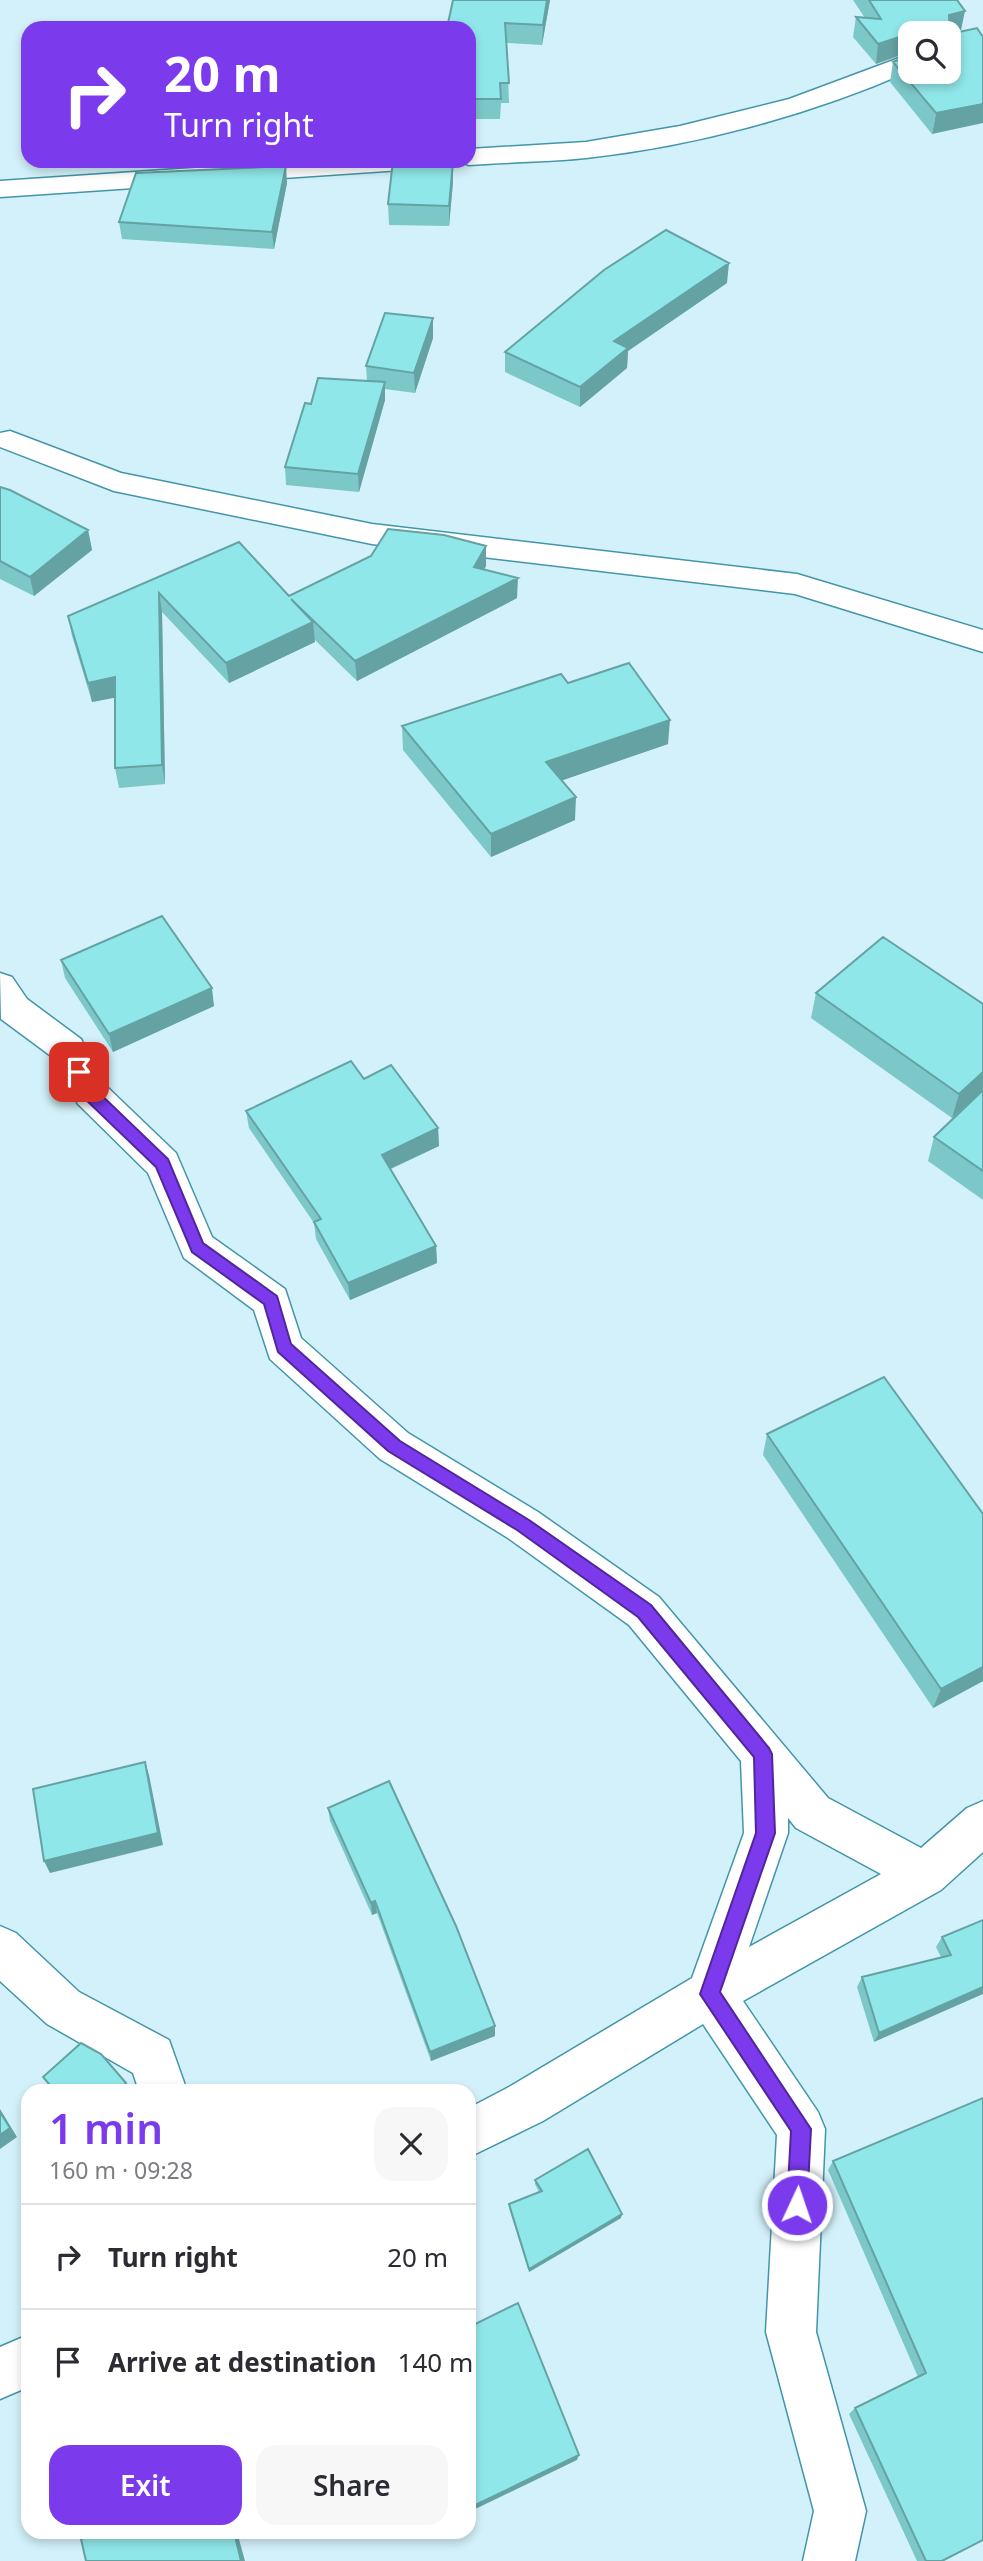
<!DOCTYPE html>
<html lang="en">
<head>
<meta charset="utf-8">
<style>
  :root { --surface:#fff; --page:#f7f7f7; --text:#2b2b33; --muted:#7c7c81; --line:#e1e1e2; --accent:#7c3aed }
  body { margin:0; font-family:"Noto Sans",sans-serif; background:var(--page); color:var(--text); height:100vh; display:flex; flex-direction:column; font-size:26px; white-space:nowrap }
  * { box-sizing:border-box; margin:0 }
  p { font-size:23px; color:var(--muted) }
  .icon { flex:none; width:38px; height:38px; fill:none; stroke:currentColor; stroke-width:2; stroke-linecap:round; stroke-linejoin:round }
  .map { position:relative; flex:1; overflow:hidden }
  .drawer { position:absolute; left:21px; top:2084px; width:455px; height:455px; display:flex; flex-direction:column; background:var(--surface); border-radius:21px; box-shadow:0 4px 10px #0003 }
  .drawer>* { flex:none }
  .guide { position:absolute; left:21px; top:21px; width:455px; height:147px; border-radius:21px; box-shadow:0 4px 10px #0003; background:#7c3aed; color:#fff; overflow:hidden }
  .buttons { position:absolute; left:898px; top:21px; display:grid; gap:14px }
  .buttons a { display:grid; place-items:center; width:63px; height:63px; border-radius:14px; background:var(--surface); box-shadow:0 4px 10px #0003; font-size:35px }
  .pin { position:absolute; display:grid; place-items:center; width:60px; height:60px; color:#fff; margin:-30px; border-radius:14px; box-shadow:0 4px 10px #0006 }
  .me { position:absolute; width:77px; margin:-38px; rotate:3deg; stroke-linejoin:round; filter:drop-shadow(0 0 5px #0008) }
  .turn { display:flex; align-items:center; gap:24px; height:147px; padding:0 28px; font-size:32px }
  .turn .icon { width:91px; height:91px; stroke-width:2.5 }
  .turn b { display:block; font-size:49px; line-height:60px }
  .round { display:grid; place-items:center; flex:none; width:74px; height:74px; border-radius:21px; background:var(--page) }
  .head { display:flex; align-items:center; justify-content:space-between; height:119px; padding:0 28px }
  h1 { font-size:42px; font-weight:600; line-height:52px; color:var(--accent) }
  .action { display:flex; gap:14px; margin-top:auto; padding:14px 28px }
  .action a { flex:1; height:80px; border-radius:21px; background:var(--accent); color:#fff; font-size:28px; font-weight:600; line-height:80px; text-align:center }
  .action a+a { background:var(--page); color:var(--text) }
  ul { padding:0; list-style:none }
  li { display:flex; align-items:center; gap:21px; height:105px; padding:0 28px; border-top:2px solid var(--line) }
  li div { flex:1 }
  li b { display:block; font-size:26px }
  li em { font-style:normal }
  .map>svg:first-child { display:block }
</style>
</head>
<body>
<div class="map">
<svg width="983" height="2561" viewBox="0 0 983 2561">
  <rect width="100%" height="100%" fill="#d3f1fa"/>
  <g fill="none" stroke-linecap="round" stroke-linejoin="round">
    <!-- street casing -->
    <g stroke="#4395a9" stroke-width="3">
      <path id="street" d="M910 54V71C809 115 696 146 586 158 547 162 508 162 469 165L459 161H469V149L586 142 680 126 789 99Z
        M299 161H429L425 167 416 169 0 197V181Z
        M10 431 121 473 372 524 797 574 983 630V652L795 594 372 544 114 491 0 447V433Z
        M0 973 12 977 27 999 81 1039 104 1084 176 1153 212 1237 285 1289 301 1338 408 1433 538 1512 659 1597 828 1798 921 1848 967 1808 983 1801V1852L941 1890 743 2001 818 2112 825 2129 816 2332 866 2511 855 2561H803L814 2511 766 2332 777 2135 703 2024 543 2121 469 2157V2108L509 2087 692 1978 744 1833 741 1761 629 1625 508 1538 380 1459 270 1359 254 1310 184 1258 148 1173 78 1104 55 1059 1 1019ZM788 1818 796 1828 881 1874 749 1947 788 1833Z
        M0 1926 16 1933 79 1992 169 2040 187 2091H139L133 2073 47 2024 0 1981Z
        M28 2335V2387L0 2399V2347Z"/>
    </g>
    <!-- street -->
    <use href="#street" fill="#fff" fill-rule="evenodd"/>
  </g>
  <!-- wall -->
  <path fill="#7cc7c8" d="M550 0 542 45 507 43 509 103H501L500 119H469V28Z
    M853 0H957L961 30 951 34 932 134 890 82 893 62 910 72 948 33H910L876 64 853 37 856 17 865 18Z
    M453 182 449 226 389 225 388 204Z
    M287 183 274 249 122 239 119 222Z
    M727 283 628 351 627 368 580 407 505 372V352Z
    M433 338 415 393 385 389V400L359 492 286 485 285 467 311 404 367 381 366 366Z
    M0 487 88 530 92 550 34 596 0 579Z
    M239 542 289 596 486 566 484 570 517 598 357 681 314 639 315 642 229 683 162 612 165 784 119 788 115 768V697L92 702 72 636 68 616Z
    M568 683 668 744 562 780 575 820 491 857 403 750 402 726Z
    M61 960 214 1006 113 1052 65 978Z
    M816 993 983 1090 952 1118 811 1018Z
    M364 1079 438 1128 439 1146 391 1169 436 1246 437 1263 350 1300 316 1239 314 1223 249 1128 246 1111Z
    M983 1090V1200L928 1161 934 1137Z
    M767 1434 983 1681 933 1708 763 1455Z
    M328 1808 495 2036 431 2061 377 1913 372 1915 330 1821Z
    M983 1920 874 2042 857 1987 862 1977 941 1957 936 1947 942 1937Z
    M983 2098 942 2561H917L849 2414 855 2408 918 2377 828 2170 833 2161Z
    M535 2180 621 2218 529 2272 509 2208V2204L539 2192 535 2184Z"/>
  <!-- shaded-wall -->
  <path fill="#65a2a3" d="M547 0H550L542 45 543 25Z
    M965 11 961 30 948 35 949 15Z
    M910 33V52L876 64 878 44Z
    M983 104V123L932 134 936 113Z
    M453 162V182L449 226V206Z
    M286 166 287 183 274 249 272 232Z
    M729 263 727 283 628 351 627 368 580 407V387L614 341Z
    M433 318V338L415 393 414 373Z
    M385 382V400L359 492 358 474Z
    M88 530 92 550 34 596 30 577Z
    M486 546V566L474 587V567Z
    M518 578 517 598 357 681 355 661Z
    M159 593 162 612 165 784 162 765Z
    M313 622 315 642 229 683 226 663Z
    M115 677 119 697 92 702 88 683Z
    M670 720 668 744 546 786V762Z
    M576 797 575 820 491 857V834Z
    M212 988 214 1006 113 1052 109 1034Z
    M983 1072V1090L952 1118 959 1094Z
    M438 1128 439 1146 383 1172 382 1155Z
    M436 1246 437 1263 350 1300 348 1283Z
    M983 1667V1681L933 1708 941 1689Z
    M145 1762 149 1775 163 1845 50 1873 44 1861Z
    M375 1901 377 1913 372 1915 371 1903Z
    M983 1987V1994L874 2042 879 2033Z
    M495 2026V2036L431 2061 430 2052Z
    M126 2083 129 2088 125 2091H117Z
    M0 2109 17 2137 0 2149Z
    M622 2214 621 2218 529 2272V2269Z
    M579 2455 577 2460 469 2512V2508Z
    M234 2532H237L245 2561H241Z"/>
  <!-- building -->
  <path fill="#90e7e9" stroke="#65a2a3" stroke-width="2" d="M453 0H547L543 25 505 23 509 83H500L501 99H469V28H447Z
    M869 0H957L965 11 949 15 950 34 977 28 983 37V104L936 113 893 62 910 55V72H948V33H915V32L878 44 856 17 881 19Z
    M393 161 453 162 449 206 388 204Z
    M286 166 272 232 119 222 136 173Z
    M666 230 729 263 614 341 628 348 580 387 505 352 604 270Z
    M385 313 433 318 414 373 366 366Z
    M318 378 385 382 358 474 285 467 305 403 311 404Z
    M0 487 10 490 88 530 30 577 0 561Z
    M388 529 444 535 486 546 474 567 518 578 355 661 291 599 313 622 226 663 159 593 162 765 115 768V677L88 683 68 616 239 542 289 596 371 556Z
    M629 663 670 720 546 762 576 797 491 834 402 726 561 674 568 683Z
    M162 916 212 988 109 1034 61 960Z
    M883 937 983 1004V1072L959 1094 816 993Z
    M351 1061 364 1079 391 1065 438 1128 382 1155 436 1246 348 1283 314 1222 321 1219 246 1111Z
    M983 1090V1171L934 1137Z
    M884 1377 983 1514V1667L941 1689 767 1434Z
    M145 1762 158 1833 44 1861 33 1789Z
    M389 1781 456 1926 495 2026 430 2052 375 1901 371 1903 328 1808Z
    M983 1920V1987L879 2033 862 1977 951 1955 942 1937Z
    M81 2043 101 2054 126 2083 117 2091H55L43 2077Z
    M983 2098V2540L942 2561H926L855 2408 926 2373 833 2161Z
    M0 2112 10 2128 0 2135Z
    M588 2149 622 2214 529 2269 509 2204 542 2191 535 2180Z
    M518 2303 579 2455 469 2508V2327Z
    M98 2532H234L241 2561H86L81 2539Z"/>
  <!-- route -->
  <path fill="#7c3aed" stroke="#51269a" stroke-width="2" d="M79 1066 85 1067 96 1090 168 1159 203 1243 277 1296 291 1344 400 1441 529 1520 651 1605 769 1748 772 1754 775 1833 720 1992 811 2129 807 2205 804 2212 797 2215 790 2212 787 2205 791 2131 700 1994 756 1833 754 1757 638 1617 517 1530 388 1451 278 1352 264 1304 192 1252 156 1167 85 1099 72 1072Z"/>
</svg>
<div class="buttons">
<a><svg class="icon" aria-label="search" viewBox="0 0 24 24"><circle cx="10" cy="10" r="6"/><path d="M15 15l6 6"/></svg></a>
</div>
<div class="pin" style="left:79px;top:1072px;background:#d93025"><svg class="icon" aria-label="arrive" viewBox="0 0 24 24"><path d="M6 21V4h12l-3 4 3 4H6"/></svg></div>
<svg class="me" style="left:797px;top:2205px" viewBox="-20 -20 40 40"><circle r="17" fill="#7c3aed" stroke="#fff" stroke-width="3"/><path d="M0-11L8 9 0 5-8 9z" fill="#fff"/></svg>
<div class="guide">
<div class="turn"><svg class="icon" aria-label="right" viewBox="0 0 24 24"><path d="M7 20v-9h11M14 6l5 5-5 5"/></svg><div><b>20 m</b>Turn right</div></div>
</div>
<section class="drawer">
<div class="head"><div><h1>1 min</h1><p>160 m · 09:28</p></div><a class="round"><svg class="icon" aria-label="close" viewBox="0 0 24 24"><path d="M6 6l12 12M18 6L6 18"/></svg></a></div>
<ul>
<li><svg class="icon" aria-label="right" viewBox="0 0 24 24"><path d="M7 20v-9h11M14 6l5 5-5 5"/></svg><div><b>Turn right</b></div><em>20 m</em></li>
<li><svg class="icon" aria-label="arrive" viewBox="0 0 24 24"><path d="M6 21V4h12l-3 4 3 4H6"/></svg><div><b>Arrive at destination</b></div><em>140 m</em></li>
</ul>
<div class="action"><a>Exit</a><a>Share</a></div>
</section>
</div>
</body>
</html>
